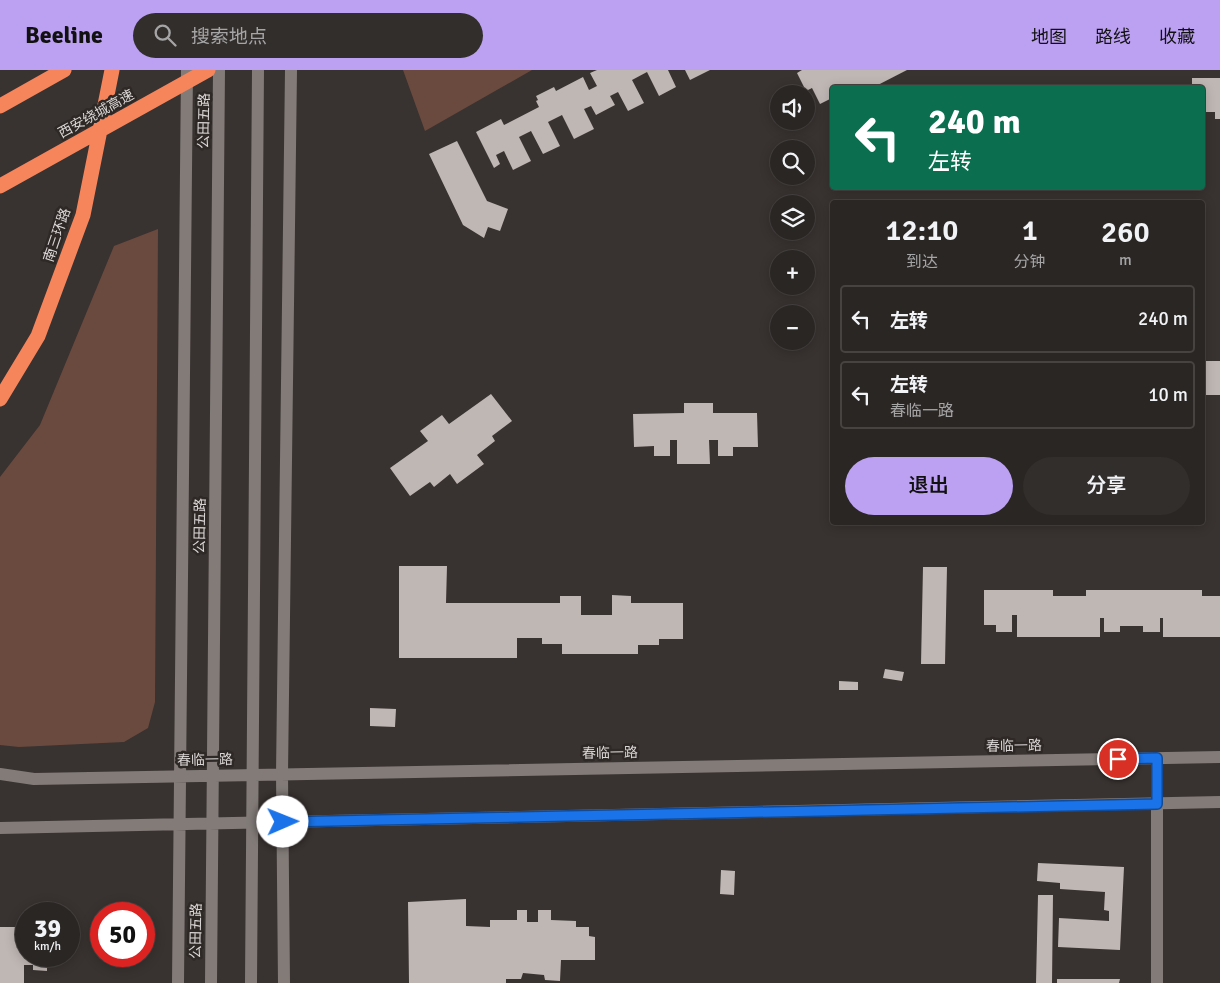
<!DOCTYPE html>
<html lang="zh">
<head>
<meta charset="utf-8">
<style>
  :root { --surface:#2a2624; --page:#322e2c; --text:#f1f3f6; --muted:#a5a5a6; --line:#464341; --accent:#bca0f2 }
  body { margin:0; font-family:Signika,"Noto Sans SC",sans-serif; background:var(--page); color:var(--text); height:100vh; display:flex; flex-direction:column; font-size:19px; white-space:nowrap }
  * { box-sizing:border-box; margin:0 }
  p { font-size:16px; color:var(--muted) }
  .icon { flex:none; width:28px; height:28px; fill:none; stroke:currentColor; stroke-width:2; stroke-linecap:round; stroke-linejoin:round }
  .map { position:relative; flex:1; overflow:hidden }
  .panel { position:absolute; left:830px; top:130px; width:375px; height:325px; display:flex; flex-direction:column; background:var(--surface); border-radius:5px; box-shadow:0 2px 12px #0003,0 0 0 1px var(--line) }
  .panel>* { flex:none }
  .banner { position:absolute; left:830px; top:15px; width:375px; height:105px; border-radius:5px; box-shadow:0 2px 12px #0003,0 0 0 1px var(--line); background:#0b6e4f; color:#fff; overflow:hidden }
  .buttons { position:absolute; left:770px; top:15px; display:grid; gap:10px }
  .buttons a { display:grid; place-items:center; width:45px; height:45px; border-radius:50%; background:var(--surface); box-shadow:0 2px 12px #0003,0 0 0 1px var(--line); font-size:25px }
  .speed { position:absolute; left:15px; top:832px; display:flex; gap:10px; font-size:25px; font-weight:700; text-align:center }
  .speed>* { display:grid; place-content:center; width:65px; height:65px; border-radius:50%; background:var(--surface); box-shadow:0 2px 12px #0003,0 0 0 1px var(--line); line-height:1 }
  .speed small { font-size:12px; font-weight:400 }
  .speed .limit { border:8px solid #d22; background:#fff; color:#111 }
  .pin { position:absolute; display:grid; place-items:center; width:42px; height:42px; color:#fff; margin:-21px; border:2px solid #fff; border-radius:50%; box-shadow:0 1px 5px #0007 }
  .me { position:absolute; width:55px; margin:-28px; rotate:89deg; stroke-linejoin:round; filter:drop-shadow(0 0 4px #0008) }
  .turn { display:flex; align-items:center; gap:18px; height:105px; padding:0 15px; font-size:22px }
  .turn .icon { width:65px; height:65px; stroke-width:2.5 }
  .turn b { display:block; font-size:35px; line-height:42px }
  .eta { display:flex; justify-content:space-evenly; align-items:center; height:85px; text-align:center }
  .eta b { font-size:30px; font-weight:600; line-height:35px }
  .button { display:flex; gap:10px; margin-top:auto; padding:10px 15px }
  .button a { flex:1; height:58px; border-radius:30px; background:var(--accent); color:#111; font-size:20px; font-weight:600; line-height:58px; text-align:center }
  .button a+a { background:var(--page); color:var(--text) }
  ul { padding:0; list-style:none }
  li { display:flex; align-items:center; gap:15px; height:68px; margin:0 10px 8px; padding:0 5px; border:2px solid var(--line); border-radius:5px }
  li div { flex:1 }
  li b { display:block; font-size:19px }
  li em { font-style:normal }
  header { display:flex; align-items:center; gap:30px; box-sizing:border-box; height:70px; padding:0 25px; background:var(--accent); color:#111 }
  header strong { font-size:24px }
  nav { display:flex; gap:28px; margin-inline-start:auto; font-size:18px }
  .search { width:350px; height:45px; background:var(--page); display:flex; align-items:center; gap:12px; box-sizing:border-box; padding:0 18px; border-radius:28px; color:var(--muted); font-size:19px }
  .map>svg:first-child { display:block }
</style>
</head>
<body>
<header>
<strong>Beeline</strong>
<div class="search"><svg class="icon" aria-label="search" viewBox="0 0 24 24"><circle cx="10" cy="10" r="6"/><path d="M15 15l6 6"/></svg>搜索地点</div>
<nav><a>地图</a><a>路线</a><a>收藏</a></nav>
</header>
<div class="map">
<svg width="1220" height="913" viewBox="0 0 1220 913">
  <rect width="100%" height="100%" fill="#383230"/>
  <!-- green -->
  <path fill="#6a4a3e" d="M403 0H532L425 61Z
    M158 159 155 632 148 658 124 672 19 677 0 675V407L40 355 114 176Z"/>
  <!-- building -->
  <path fill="#bfb7b4" d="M597 0H668L676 17 659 26 647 2 632 10 644 33 628 41 618 22 610 26 615 35 596 45 591 36 584 39 594 59 574 69 562 45 548 52 560 76 543 84 531 61 519 67 531 91 513 100 504 81 496 85 500 94 494 98 476 62 501 49 504 55 539 37 536 31 538 30 536 26 554 17 556 21 583 7 589 20 597 16 590 3Z
    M685 0H710L690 10Z
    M802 0H907L872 18H846L844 15 839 18H832L831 22 832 28 820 34 812 18 806 21 797 3Z
    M1192 8H1220V49H1215V42H1202V18H1192Z
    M457 71 487 131 508 139 500 161 488 157 484 168 463 155 429 84Z
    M1203 291H1220V325H1203Z
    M491 324 512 351 492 366 495 371 477 385 484 394 457 414 450 404 434 417 430 412 410 426 390 398 428 371 420 361 442 345 449 354Z
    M684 333H713V343H757L758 377H733V386H718V370H709L710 394H677V370H670V386H654V376L634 377 633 344 684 343Z
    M399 496H447L446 533H560V526H581V545H612V525L631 526V533H683V569H659V575H638V584H562V574H542V568H517V588H399Z
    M923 497H947L945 594H921Z
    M984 520H1053V526H1086V520H1202V526H1220V567H1163V548H1160V562H1143V556H1120V562H1104V548H1100V567H1017V545H1012V562H996V555H984Z
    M885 599 904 602 902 611 883 608Z
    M839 611 858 612V620H839Z
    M370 638 396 639 395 657 370 656Z
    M1038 793 1124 797 1120 880 1058 877 1059 848 1109 851V841L1104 840 1105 822 1060 819V813L1037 811Z
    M721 800 735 801 734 825 720 824Z
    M1038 825H1053L1052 913H1036Z
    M466 829V856L490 857V850H517V840H527V852H538V840H551V850L576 851V857H589V866L595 867V890H561L560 911 545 910 544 905 523 903 521 909H506V913H409L408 832Z
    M0 857H26V886H47V901L33 900V895H24V913H0Z
    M1057 909H1120L1119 913H1057Z"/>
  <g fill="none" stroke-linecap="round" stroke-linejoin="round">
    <!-- street -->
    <path stroke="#827b78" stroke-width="12" d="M1157 913V688"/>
    <!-- secondary -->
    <path stroke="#827b78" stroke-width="12" d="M0 704 34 709 1220 687
      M0 758 1220 732
      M178 913 187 0
      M211 913 219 0
      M251 913 258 0
      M284 913 282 704 291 0"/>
    <!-- highway -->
    <path stroke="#f6855c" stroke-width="15" d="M0 36 64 0
      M0 116 208 0
      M0 329 38 266 83 145 112 0"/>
  </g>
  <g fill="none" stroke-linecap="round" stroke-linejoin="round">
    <!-- route casing -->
    <g stroke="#114b97" stroke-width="12">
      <path id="route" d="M283 752 1157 734V688L1118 689"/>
    </g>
    <!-- route -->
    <use href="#route" stroke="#1a73e8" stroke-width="9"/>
  </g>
  <g text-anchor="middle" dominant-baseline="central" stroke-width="5" stroke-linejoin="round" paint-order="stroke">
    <!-- street labels -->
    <g font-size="14" fill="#dad6d5" stroke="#2e2826">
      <text transform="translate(96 44) rotate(-29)">西安绕城高速</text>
      <text transform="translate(204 51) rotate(-89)">公田五路</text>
      <text transform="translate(57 165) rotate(-71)">南三环路</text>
      <text transform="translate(200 456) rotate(-89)">公田五路</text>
      <text transform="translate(1014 676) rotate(-1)">春临一路</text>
      <text transform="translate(610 683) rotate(-1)">春临一路</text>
      <text transform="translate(205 690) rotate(-1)">春临一路</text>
      <text transform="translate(196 861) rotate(-89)">公田五路</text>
    </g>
  </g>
</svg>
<div class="buttons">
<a><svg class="icon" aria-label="sound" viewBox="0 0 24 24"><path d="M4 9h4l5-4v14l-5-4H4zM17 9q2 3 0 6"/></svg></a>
<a><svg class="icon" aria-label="search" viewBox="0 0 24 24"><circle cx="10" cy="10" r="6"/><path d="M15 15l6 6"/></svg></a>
<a><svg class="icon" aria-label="layers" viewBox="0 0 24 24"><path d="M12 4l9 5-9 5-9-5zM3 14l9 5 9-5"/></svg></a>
<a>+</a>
<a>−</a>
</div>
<div class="speed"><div>39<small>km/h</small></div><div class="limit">50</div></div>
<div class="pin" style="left:1118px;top:689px;background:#d93025"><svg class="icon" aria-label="arrive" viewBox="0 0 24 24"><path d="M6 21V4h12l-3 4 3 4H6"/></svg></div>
<svg class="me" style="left:283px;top:752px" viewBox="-20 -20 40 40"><circle r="19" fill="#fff"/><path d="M0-13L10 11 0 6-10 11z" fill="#1a73e8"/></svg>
<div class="banner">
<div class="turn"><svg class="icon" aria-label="left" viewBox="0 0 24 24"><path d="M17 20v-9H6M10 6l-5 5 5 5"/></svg><div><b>240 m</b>左转</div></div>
</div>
<section class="panel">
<div class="eta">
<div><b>12:10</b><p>到达</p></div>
<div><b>1</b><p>分钟</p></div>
<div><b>260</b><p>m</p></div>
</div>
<ul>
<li><svg class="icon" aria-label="left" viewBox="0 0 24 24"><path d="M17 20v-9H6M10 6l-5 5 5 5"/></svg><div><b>左转</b></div><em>240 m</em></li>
<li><svg class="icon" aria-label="left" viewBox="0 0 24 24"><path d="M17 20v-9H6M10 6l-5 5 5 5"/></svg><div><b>左转</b><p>春临一路</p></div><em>10 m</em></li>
</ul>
<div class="button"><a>退出</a><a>分享</a></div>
</section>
</div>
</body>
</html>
